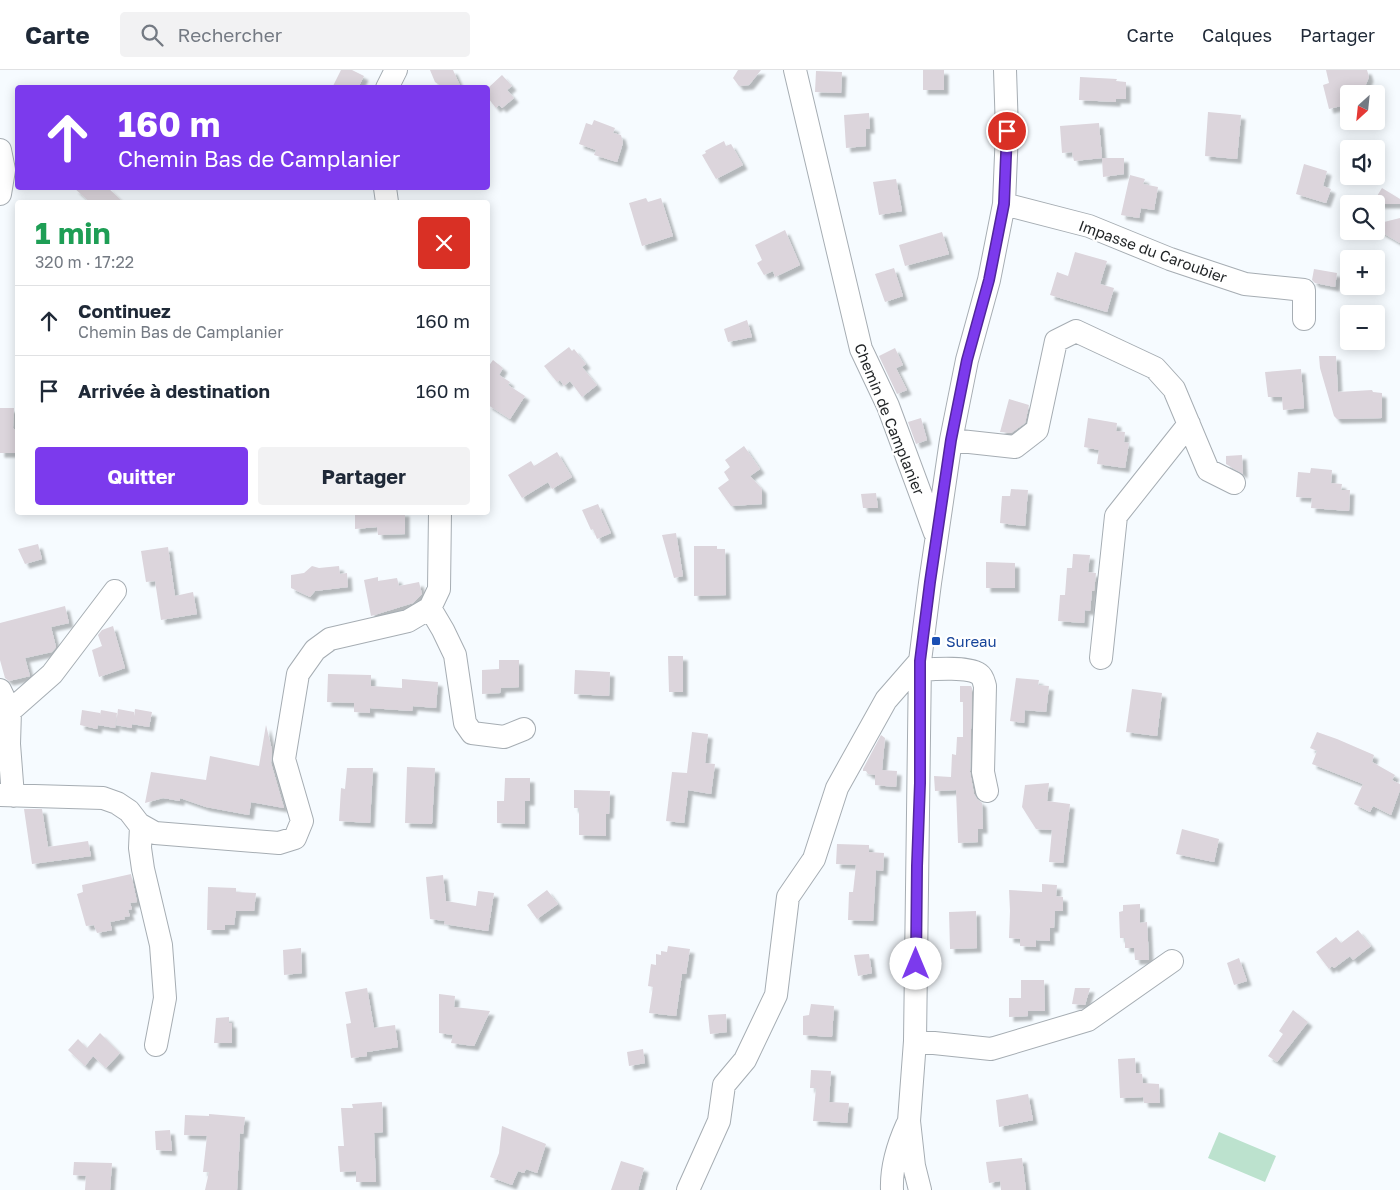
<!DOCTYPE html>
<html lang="fr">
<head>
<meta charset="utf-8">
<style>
  :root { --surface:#fff; --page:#f2f2f3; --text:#1f2937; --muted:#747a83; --line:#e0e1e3; --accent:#7c3aed }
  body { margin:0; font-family:"Golos Text",sans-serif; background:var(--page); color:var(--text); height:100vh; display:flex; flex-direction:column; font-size:19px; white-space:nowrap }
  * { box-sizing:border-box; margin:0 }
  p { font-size:16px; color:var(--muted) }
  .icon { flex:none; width:28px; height:28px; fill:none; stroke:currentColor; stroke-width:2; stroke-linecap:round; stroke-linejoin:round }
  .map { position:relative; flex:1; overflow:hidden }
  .drawer { position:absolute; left:15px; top:130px; width:475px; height:315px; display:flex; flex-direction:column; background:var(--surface); border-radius:5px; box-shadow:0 2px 12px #0003 }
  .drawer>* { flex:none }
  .hud { position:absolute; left:15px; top:15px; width:475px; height:105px; border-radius:5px; box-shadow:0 2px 12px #0003; background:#7c3aed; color:#fff; overflow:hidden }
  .needle { width:32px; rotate:207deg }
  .buttons { position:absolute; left:1340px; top:15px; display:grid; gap:10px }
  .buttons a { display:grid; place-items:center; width:45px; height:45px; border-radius:5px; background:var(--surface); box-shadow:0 2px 12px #0003; font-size:25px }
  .pin { position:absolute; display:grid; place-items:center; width:42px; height:42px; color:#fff; margin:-21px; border:2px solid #fff; border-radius:50%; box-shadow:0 1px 5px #0007 }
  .me { position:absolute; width:55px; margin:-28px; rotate:0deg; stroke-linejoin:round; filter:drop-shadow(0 0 4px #0008) }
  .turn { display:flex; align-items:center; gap:18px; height:105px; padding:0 20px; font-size:22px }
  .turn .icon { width:65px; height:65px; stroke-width:2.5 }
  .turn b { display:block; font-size:35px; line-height:42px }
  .round { display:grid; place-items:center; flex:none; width:52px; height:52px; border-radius:5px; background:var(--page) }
  .overview { display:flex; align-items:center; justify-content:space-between; height:85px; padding:0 20px }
  h1 { font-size:30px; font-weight:700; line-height:38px; color:#1e9e55 }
  .button { display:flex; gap:10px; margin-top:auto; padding:10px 20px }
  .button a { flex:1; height:58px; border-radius:5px; background:var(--accent); color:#fff; font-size:20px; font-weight:700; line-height:58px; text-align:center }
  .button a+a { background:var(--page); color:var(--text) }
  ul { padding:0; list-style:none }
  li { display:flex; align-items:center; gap:15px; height:70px; padding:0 20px; border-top:1px solid var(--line) }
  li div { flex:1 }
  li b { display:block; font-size:19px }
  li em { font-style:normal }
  header { display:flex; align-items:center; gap:30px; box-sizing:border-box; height:70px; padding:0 25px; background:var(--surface); border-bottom:1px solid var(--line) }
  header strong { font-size:24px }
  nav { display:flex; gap:28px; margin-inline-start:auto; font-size:18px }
  .search { width:350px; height:45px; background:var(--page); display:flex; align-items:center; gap:12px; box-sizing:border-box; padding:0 18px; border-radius:5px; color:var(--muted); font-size:19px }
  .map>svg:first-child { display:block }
</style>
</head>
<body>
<header>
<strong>Carte</strong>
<div class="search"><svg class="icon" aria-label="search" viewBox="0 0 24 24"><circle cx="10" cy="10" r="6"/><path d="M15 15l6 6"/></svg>Rechercher</div>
<nav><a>Carte</a><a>Calques</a><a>Partager</a></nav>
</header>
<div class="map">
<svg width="1400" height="1120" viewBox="0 0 1400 1120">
  <defs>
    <filter id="shadow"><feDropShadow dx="4.5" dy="4.5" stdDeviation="1" flood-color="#0004"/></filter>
  </defs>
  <rect width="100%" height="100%" fill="#f6fbff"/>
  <!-- pitch -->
  <path fill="#bce2ce" d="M1219 1062 1276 1086 1265 1112 1208 1088Z"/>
  <!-- building -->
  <path fill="#dcd5dc" filter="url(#shadow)" d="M341 0H352L364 6 358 18H332Z
    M430 0H453L461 18H444L435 12Z
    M738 0H761L749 15 739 16 733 8Z
    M923 0H944V20H923Z
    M1326 0H1367L1369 7 1362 24H1349V34L1329 39 1323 15 1329 13Z
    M816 1 842 2 841 23 815 22Z
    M502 5 512 16 507 20 514 28 502 38 499 35 496 38 488 28V18Z
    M1080 7 1117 9 1116 11 1126 12V29H1116V32L1079 30Z
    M1208 42 1241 45 1237 89 1205 86Z
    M869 43 870 59H866V76L846 78 844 45Z
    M594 50 615 58 613 63 621 65 623 73 617 92 594 85 596 80 579 74 586 53 592 55Z
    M1099 53 1102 88H1124V104L1103 107 1102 88 1074 91 1072 82 1062 83 1060 56Z
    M724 71 726 76 731 74 743 95 716 109 702 85 706 83 705 81Z
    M1304 94 1327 101 1323 116 1331 119 1326 133 1296 124Z
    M1130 105 1145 109 1143 114 1158 117 1154 140 1141 138 1139 148 1121 145Z
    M896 109 902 141 879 145 873 112Z
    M74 118H108L123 132H90Z
    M1382 118 1400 129V134H1372Z
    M646 128 648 132 661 128 673 166 642 176 629 133Z
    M1400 148V173L1376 159V154Z
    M785 160 800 195 775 207 773 201 764 205 757 193 762 190 755 175Z
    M942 162 949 184 905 196 899 175Z
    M1075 182 1107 191 1100 214 1114 218 1107 242 1050 225 1057 202 1068 206Z
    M894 198 903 226 885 232 875 204Z
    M1314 199 1337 203 1335 217 1315 213 1312 210Z
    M747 250 752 267 728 272 724 259Z
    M569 277 572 281 574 279 586 294 582 297 597 315 582 327 570 311 564 316 560 310 557 312 544 296Z
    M895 278 903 295 896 298 907 320 897 324 879 286Z
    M1319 286H1336L1338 322 1372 320 1373 322 1382 323V348L1337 349 1334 346 1320 298Z
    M493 290 503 298 499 305 510 312 508 315 525 326 510 349 488 335V297Z
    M1301 299 1304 338 1283 340 1282 327H1268L1265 302Z
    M1009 329 1029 335 1025 353 1011 363 1000 362Z
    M0 338H14L13 358 18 363V383H0Z
    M921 348 927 370 916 374 908 352Z
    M1088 348 1117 353 1116 361 1125 362 1124 372 1129 373 1125 398 1097 394 1099 380 1084 377Z
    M744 376 760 399 750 406 762 419V434L731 436 718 418 729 410 724 402 730 397 725 390Z
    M557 382 572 407 552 419 548 412 522 428 508 405 531 391 534 396Z
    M1242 385 1243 404 1226 394V386Z
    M1311 398 1332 400 1331 413 1342 414 1341 420H1350L1349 441 1311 438 1312 428 1296 427 1298 402 1310 403Z
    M1011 419 1028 420 1025 456 1000 453 1002 426H1010Z
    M876 423 878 438H863L861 424Z
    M598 434 611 463 597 469 593 459 591 460 582 440Z
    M355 442H405V464L378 465 377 457 355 459Z
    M676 463 683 506 674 508 662 465Z
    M38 474 42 489 25 494 18 479Z
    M694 476H717V479H725L726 525 694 526Z
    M168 477 175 526 193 522 197 544 161 550 155 511 146 512 141 481Z
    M1073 484 1090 485 1088 502 1096 503 1094 521H1092L1090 541 1085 540 1084 553 1058 551 1060 525H1065L1067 498H1072Z
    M986 492 1015 493V518H986Z
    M312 496 319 498 339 496 340 504 347 503 348 517 315 521 310 527 291 518V505L304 503Z
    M378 507V511L397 508 399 516 419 512 422 524 413 533 371 546 364 510Z
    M65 536 69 553 51 557 56 577 52 582 25 588 30 606 9 611 5 608 0 590V553Z
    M113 556 125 598 99 607 92 580 102 576 98 565 102 560Z
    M668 586H683V622H669Z
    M499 590H519V617L501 618 500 623 482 624V600L499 599Z
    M575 600 610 602 609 626 574 624Z
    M328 604 371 605V616L402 618V609L438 612 436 638 413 636 412 641 370 638V643L354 642V633L327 632Z
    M1016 608 1039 610 1038 615 1049 616 1046 642 1025 640 1024 653 1010 651Z
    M960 616H971L972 618 970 702 974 724 977 729 982 733 983 759H978V772L958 773 956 720 935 721 934 706 951 707 952 684 956 685 957 667H963V632H960Z
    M1132 619 1162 623 1157 666 1126 662Z
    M118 639 134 642V647L135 639 152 642 149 657 132 654V658L116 655Z
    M82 640 100 643V645L101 640 117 643 115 658 98 655 97 659 80 655Z
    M266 655 272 680 271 693 284 738 251 732 249 745 206 737 180 728V731L163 728 145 733 151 702 206 710 210 686 259 696Z
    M692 662 708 664 705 693 715 694 711 724 688 720 684 753 666 751 672 702 687 703Z
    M1317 662 1337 669 1374 685 1372 692 1395 705 1392 710 1400 714V720L1391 745 1373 736 1370 742 1354 734 1363 714 1312 694 1317 681 1310 678Z
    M881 665 885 668 882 700 897 701 896 717 875 715V705L868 704 866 701H863V699Z
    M407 697 435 698 432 754 405 753Z
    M347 698H373L370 753 339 751 341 718 345 719Z
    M505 708H530V731H525V754L497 753V731H504Z
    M1049 713 1047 731 1070 734 1063 793 1049 792 1052 760 1036 759 1022 737 1025 715Z
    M574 720 610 721 609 744H606V766L579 765V738H574Z
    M24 739H42L48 777 88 771 91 786 32 794Z
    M1182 759 1219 769 1214 792 1176 784Z
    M837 774 869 775V782L884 783 883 801 876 800 873 851 848 850 849 822H853L856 795 836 794Z
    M131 804 137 832 130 833 132 839 128 840 130 846 124 847 125 849 110 852 112 860 97 863 94 855 86 856 77 824 83 822 82 815Z
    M443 805 446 831 476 836 478 821 494 823 488 861 444 854 445 851 430 849 426 807Z
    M1042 814 1057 815 1056 826 1063 827V841H1055L1054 858H1050V871L1036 870V877L1020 876V869L1009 868 1010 841 1009 820 1042 822Z
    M208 817 236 818V822L256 823 254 841H236L234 855H225V860H207Z
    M547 820 558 834 537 849 527 835Z
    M1140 834V853L1147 852 1149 890H1135L1134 878H1125V868H1120L1119 842 1123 841V835Z
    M976 841 977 878 950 879 949 842Z
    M1358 860 1371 876 1353 890 1350 886 1334 898 1332 896 1329 899 1316 882 1336 867 1341 873Z
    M668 876 690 879 686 904H682L676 946 649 943 653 917 648 916 651 894 656 895V884L661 885V881L667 882Z
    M301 878 302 903 284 905 283 880Z
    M869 884 872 903 858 906 854 885Z
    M1239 888 1247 911 1234 915 1227 893Z
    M1021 910H1044L1045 941H1028V946L1009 947V928H1021Z
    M367 918 374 958 395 955 398 977 367 982V986L351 988 346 954 351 953 345 922Z
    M1075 918H1090L1085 935 1072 934Z
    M439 924 455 926 454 937 490 941 474 976 451 973 453 965 439 963Z
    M811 934 834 936 832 967 803 965V946L809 945Z
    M1293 940 1308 952 1277 992 1268 986 1283 964 1279 961Z
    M726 944 727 962 710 964 708 945Z
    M229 947V953H232V973H214L216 948Z
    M100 963 120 983 106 998 93 986 85 996 68 980 78 969 87 978Z
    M643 979 645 993 629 996 627 982Z
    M1135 988 1136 1003 1142 1004 1143 1013 1159 1014 1160 1033H1144L1143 1027 1120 1028 1118 989Z
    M811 1000 831 1001 829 1032 849 1033 847 1053 813 1051 816 1018H810Z
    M1028 1024 1033 1050 999 1057 996 1030Z
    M382 1032 383 1062 374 1063 376 1112H356V1101L340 1102 338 1076H344L341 1038H353L352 1034Z
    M209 1044 245 1047 243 1064 240 1063 237 1120H205L209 1102H203L207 1066 184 1065 185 1045 209 1046Z
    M502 1056 546 1074 537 1103 526 1099 524 1103 518 1101 512 1115 490 1107 499 1083Z
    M170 1060 172 1081 156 1080 155 1061Z
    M1022 1088 1026 1120H1001L1000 1111 989 1113 986 1092Z
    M621 1091 644 1098 638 1120H611Z
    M74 1092 112 1093 110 1120H85L86 1106 73 1105Z"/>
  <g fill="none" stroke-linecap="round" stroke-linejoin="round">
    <!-- minor casing -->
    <g stroke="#a6adb3" stroke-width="24">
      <path id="minor" d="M795 0 861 279 888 336 935 463
        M387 18 396 0
        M0 80 4 100 0 124
        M385 118 387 132
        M1004 134 1089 156 1170 189 1245 214 1304 220V249
        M951 370 1015 377 1037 360 1056 271 1076 261 1155 298 1174 319 1208 400 1234 413
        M430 538 443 560 455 585 465 653 472 663 504 667 524 659
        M1101 588 1116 446 1189 354
        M921 600C933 599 972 596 980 605 983 607 984 613 985 616L983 702 987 721
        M0 620 10 641 9 674 13 726
        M10 641 52 604 115 521
        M0 725 103 728 117 733 129 741 139 754 155 763 279 773 295 768 302 751 284 689 298 604 315 580 330 569 408 551 430 538 439 519 440 442
        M141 756 140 778 143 799 161 875 165 928 156 975
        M915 971 991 979 1088 950 1172 891
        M688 1120 719 1051 724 1015 745 990 776 925 788 827 814 789 837 718 886 630 920 591
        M892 1120C891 1097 898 1075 907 1055
        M920 1120 914 1096 909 1051 915 971 920 591 930 513 951 370 967 290 989 210 1004 134 1007 61 1005 0"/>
    </g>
    <!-- minor -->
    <use href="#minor" stroke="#fff" stroke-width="22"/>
  </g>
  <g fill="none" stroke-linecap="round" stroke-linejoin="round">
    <!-- route casing -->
    <g stroke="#51269a" stroke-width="12">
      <path id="route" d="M916 894 917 796 920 713V591L930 512 951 370 967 290 989 210 1004 134 1007 61"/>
    </g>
    <!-- route -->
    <use href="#route" stroke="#7c3aed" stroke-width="9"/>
  </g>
  <!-- markers -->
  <rect fill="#1a4fb4" stroke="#fff" stroke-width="2" x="931" y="566" width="10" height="10" rx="2.5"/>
  <g text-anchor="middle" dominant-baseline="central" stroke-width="4.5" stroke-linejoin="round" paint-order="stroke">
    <!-- street labels -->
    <g font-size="15" fill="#1f2224" stroke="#fff">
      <text transform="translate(1153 181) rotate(20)">Impasse du Caroubier</text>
      <text transform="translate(890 349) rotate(68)">Chemin de Camplanier</text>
    </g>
    <!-- transit labels -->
    <g font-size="15" fill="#164399" stroke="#fff" text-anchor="start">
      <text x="946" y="571">Sureau</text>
    </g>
  </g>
</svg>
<div class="buttons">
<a><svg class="needle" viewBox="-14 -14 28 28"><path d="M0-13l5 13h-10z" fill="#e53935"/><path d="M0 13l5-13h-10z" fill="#747a83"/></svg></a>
<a><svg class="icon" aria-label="sound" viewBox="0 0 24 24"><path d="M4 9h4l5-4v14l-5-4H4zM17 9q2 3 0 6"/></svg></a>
<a><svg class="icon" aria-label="search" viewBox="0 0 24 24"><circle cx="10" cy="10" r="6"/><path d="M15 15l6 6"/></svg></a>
<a>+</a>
<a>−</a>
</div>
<div class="pin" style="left:1007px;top:61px;background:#d93025"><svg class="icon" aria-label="arrive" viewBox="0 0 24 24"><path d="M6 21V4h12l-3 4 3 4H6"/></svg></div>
<svg class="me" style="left:916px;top:894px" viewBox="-20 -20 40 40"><circle r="19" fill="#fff"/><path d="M0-13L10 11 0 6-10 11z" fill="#7c3aed"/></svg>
<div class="hud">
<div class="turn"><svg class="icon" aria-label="ahead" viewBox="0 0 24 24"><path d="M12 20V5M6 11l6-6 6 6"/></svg><div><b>160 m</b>Chemin Bas de Camplanier</div></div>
</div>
<section class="drawer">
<div class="overview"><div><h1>1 min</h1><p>320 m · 17:22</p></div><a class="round" style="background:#d93025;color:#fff"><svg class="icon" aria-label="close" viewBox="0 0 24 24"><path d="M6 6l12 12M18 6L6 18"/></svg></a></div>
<ul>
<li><svg class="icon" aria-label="ahead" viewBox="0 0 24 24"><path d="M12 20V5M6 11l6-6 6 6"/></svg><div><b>Continuez</b><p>Chemin Bas de Camplanier</p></div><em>160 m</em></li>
<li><svg class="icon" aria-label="arrive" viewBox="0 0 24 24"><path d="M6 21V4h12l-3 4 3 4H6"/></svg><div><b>Arrivée à destination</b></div><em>160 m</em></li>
</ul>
<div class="button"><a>Quitter</a><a>Partager</a></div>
</section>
</div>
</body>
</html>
